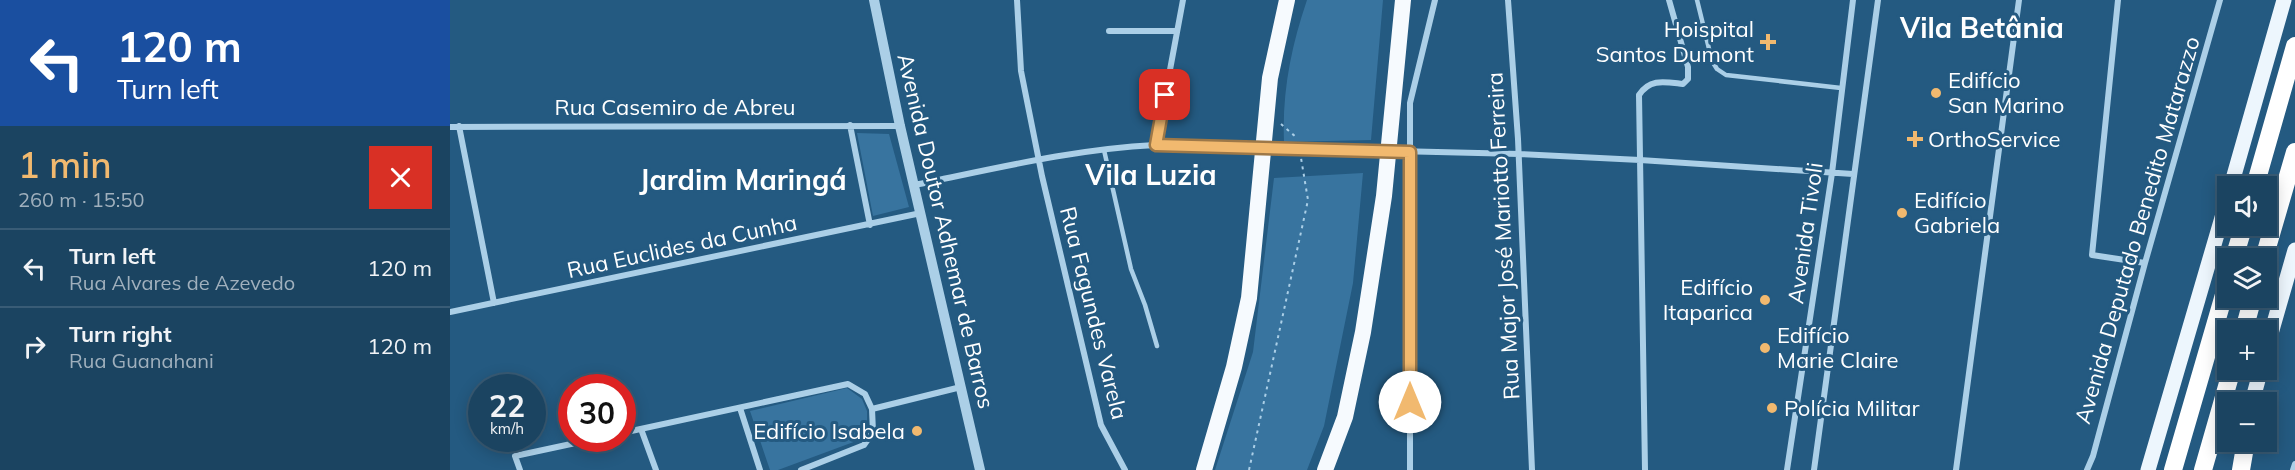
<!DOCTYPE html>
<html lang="en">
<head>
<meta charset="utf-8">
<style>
  :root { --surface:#1b4461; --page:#284e6a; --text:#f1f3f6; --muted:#a0b0bd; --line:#395c76; --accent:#f1b96f }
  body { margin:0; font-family:Mulish,sans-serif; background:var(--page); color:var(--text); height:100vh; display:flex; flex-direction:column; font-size:22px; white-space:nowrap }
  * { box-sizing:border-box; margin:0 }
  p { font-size:20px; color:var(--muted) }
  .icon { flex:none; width:33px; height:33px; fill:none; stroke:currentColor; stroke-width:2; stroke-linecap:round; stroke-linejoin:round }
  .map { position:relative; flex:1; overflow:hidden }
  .panel { display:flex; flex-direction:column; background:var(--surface); width:450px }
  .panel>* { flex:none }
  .guide { background:#1a4fa0; color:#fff; overflow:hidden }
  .fabs { position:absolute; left:1767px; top:176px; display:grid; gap:12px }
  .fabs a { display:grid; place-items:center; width:60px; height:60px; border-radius:0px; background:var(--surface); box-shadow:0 3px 15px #0003,0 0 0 2px var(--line); font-size:30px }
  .speed { position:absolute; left:18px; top:374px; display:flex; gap:12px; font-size:30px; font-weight:700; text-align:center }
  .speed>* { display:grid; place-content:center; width:78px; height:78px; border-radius:50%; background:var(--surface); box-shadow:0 3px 15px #0003,0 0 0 2px var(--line); line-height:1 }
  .speed small { font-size:15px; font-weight:400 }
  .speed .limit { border:9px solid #d22; background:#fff; color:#111 }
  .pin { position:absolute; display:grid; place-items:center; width:51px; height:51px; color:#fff; margin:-26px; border-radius:12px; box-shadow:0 3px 9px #0006 }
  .me { position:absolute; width:66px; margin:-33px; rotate:0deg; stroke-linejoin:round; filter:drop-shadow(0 0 4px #0008) }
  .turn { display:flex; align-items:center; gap:21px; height:126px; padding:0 18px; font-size:27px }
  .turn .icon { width:78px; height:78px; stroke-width:2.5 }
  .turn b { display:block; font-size:42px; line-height:51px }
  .round { display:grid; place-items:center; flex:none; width:63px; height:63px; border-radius:0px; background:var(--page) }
  .headline { display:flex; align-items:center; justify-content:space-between; height:102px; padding:0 18px }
  h1 { font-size:36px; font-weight:600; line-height:45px; color:var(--accent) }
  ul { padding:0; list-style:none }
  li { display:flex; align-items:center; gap:18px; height:78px; padding:0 18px; border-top:2px solid var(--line) }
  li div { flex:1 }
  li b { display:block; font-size:22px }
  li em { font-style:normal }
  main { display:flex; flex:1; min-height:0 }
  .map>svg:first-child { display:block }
</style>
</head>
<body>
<main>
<section class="panel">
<div class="guide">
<div class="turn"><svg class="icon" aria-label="left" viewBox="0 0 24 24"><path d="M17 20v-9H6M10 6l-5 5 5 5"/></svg><div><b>120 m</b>Turn left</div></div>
</div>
<div class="headline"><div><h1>1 min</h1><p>260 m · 15:50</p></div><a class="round" style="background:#d93025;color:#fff"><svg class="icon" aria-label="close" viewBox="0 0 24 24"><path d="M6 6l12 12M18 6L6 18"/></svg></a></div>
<ul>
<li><svg class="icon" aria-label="left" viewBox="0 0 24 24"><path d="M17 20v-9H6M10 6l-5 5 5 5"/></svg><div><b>Turn left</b><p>Rua Alvares de Azevedo</p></div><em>120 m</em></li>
<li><svg class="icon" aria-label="right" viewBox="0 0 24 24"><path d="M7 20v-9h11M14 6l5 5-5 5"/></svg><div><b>Turn right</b><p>Rua Guanahani</p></div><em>120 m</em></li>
</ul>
</section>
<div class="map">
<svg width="1845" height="470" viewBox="0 0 1845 470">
  <rect width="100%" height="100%" fill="#245a81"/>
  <!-- green -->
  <path fill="#38749f" d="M857 0H933L921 140 834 142C832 92 841 47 857 0Z
    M407 133 439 134 459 207 423 216Z
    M913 173 903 283 874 426 857 470H765L803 352 824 178Z
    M397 388 412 399 417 411V427L409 440 328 470H320L300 411Z"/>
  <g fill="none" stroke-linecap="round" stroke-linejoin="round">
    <!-- path -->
    <path stroke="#abcfe7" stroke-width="2" stroke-dasharray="3 4.5" stroke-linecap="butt" d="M831 124 847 138
      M799 470 858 200 851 158"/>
    <!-- service -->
    <path stroke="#abcfe7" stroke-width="4.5" d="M1247 0 1262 61 1267 69 1276 75 1391 88
      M654 150 681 269 695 305 707 346"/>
    <!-- minor -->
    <path stroke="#abcfe7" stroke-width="6" d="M567 0 571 71 592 176 651 425 675 470
      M1058 0 1068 139 1082 470
      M1668 0 1642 255 1695 263
      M659 31H726
      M400 125 420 225
      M9 126 44 303
      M0 127 450 126
      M706 145 733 0
      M946 151 1069 154 1190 160 1403 174
      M464 185C543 169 624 149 705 145 723 144 742 146 760 146
      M0 312 471 213
      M290 408 310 470
      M422 409 511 387
      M191 429 206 470
      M172 433 398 384 415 394 422 409 423 432 414 445 351 470
      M70 470 65 456 149 438
      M960 470V103L985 0
      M1195 470 1189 95C1200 78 1215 82 1233 84L1238 79V67L1219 0
      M1337 470 1382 173 1403 0
      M1364 470 1428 0
      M1506 470 1569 0
      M1637 470 1643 456 1695 263 1770 0
      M1843 470 1845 464"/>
    <!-- tertiary -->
    <path stroke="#abcfe7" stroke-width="10" d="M424 0 450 126 530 470"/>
    <!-- primary -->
    <path stroke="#edf6fd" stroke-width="15" d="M1781 186 1834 0
      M1816 351 1845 250
      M1802 402 1811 369
      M1698 470 1778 197"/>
    <!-- trunk -->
    <path stroke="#f6fafe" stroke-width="16" d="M754 470 784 367 799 298 820 78 837 0
      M875 470 895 417 913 332 934 196 953 0"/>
    <!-- motorway -->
    <path stroke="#fff" stroke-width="18" d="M1805 186 1845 46
      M1784 258 1794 225
      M1814 258 1845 152
      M1794 330 1803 297
      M1723 470 1778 281
      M1753 470 1782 369
      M1791 470 1796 441"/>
    <!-- minor-bridge -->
    <path stroke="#abcfe7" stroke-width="6" d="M760 146 946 151"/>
  </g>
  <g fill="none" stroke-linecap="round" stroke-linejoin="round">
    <!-- route casing -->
    <g stroke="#9d7848" stroke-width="15">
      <path id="route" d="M715 95 706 145 960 152V402"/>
    </g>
    <!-- route -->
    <use href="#route" stroke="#f1b96f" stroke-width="10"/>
  </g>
  <!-- markers -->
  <g fill="#f1b96f" stroke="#245a81" stroke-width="2">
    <path d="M1315 33h6v6h6v6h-6v6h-6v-6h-6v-6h6z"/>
    <circle cx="1486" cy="93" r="6"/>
    <path d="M1462 130h6v6h6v6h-6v6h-6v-6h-6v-6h6z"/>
    <circle cx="1452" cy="213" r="6"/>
    <circle cx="1315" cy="300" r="6"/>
    <circle cx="1315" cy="348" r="6"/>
    <circle cx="1322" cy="408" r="6"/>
    <circle cx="467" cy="431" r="6"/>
  </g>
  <g text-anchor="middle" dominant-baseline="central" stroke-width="6" stroke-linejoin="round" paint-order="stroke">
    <!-- poi labels -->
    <g font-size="22" fill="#fff" stroke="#245a81" text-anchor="start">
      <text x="1304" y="29" text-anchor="end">Hoispital<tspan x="1304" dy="25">Santos Dumont</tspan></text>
      <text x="1498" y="80">Edifício<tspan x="1498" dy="25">San Marino</tspan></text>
      <text x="1478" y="139">OrthoService</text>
      <text x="1464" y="200">Edifício<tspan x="1464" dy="25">Gabriela</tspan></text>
      <text x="1303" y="287" text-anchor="end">Edifício<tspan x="1303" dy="25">Itaparica</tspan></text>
      <text x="1327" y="335">Edifício<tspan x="1327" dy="25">Marie Claire</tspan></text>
      <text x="1334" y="408">Polícia Militar</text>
      <text x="455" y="431" text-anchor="end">Edifício Isabela</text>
    </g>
    <!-- street labels -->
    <g font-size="22" fill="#fff" stroke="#245a81">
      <text x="225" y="107">Rua Casemiro de Abreu</text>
      <text transform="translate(1687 230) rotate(-74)">Avenida Deputado Benedito Matarazzo</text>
      <text transform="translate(496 231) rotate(77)">Avenida Doutor Adhemar de Barros</text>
      <text transform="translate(1355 233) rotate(-82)">Avenida Tivoli</text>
      <text transform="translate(1053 236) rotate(-93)">Rua Major José Mariotto Ferreira</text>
      <text transform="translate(232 246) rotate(-12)">Rua Euclides da Cunha</text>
      <text transform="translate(644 313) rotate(76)">Rua Fagundes Varela</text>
    </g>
    <!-- district labels -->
    <g font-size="28" font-weight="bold" fill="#fff" stroke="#245a81">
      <text x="1532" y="27">Vila Betânia</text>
      <text x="701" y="174">Vila Luzia</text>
      <text x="293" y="179">Jardim Maringá</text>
    </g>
  </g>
</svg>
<div class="fabs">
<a><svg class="icon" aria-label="sound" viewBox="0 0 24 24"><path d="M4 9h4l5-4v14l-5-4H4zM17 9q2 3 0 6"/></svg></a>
<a><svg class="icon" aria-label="layers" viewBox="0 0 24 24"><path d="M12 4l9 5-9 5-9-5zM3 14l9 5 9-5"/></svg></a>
<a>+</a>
<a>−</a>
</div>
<div class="speed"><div>22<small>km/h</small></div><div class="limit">30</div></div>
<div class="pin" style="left:715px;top:95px;background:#d93025"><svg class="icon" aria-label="arrive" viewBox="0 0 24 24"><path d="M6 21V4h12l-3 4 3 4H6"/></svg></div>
<svg class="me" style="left:960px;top:402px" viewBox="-20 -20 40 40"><circle r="19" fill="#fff"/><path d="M0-13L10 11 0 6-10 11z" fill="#f1b96f"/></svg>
</div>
</main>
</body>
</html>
